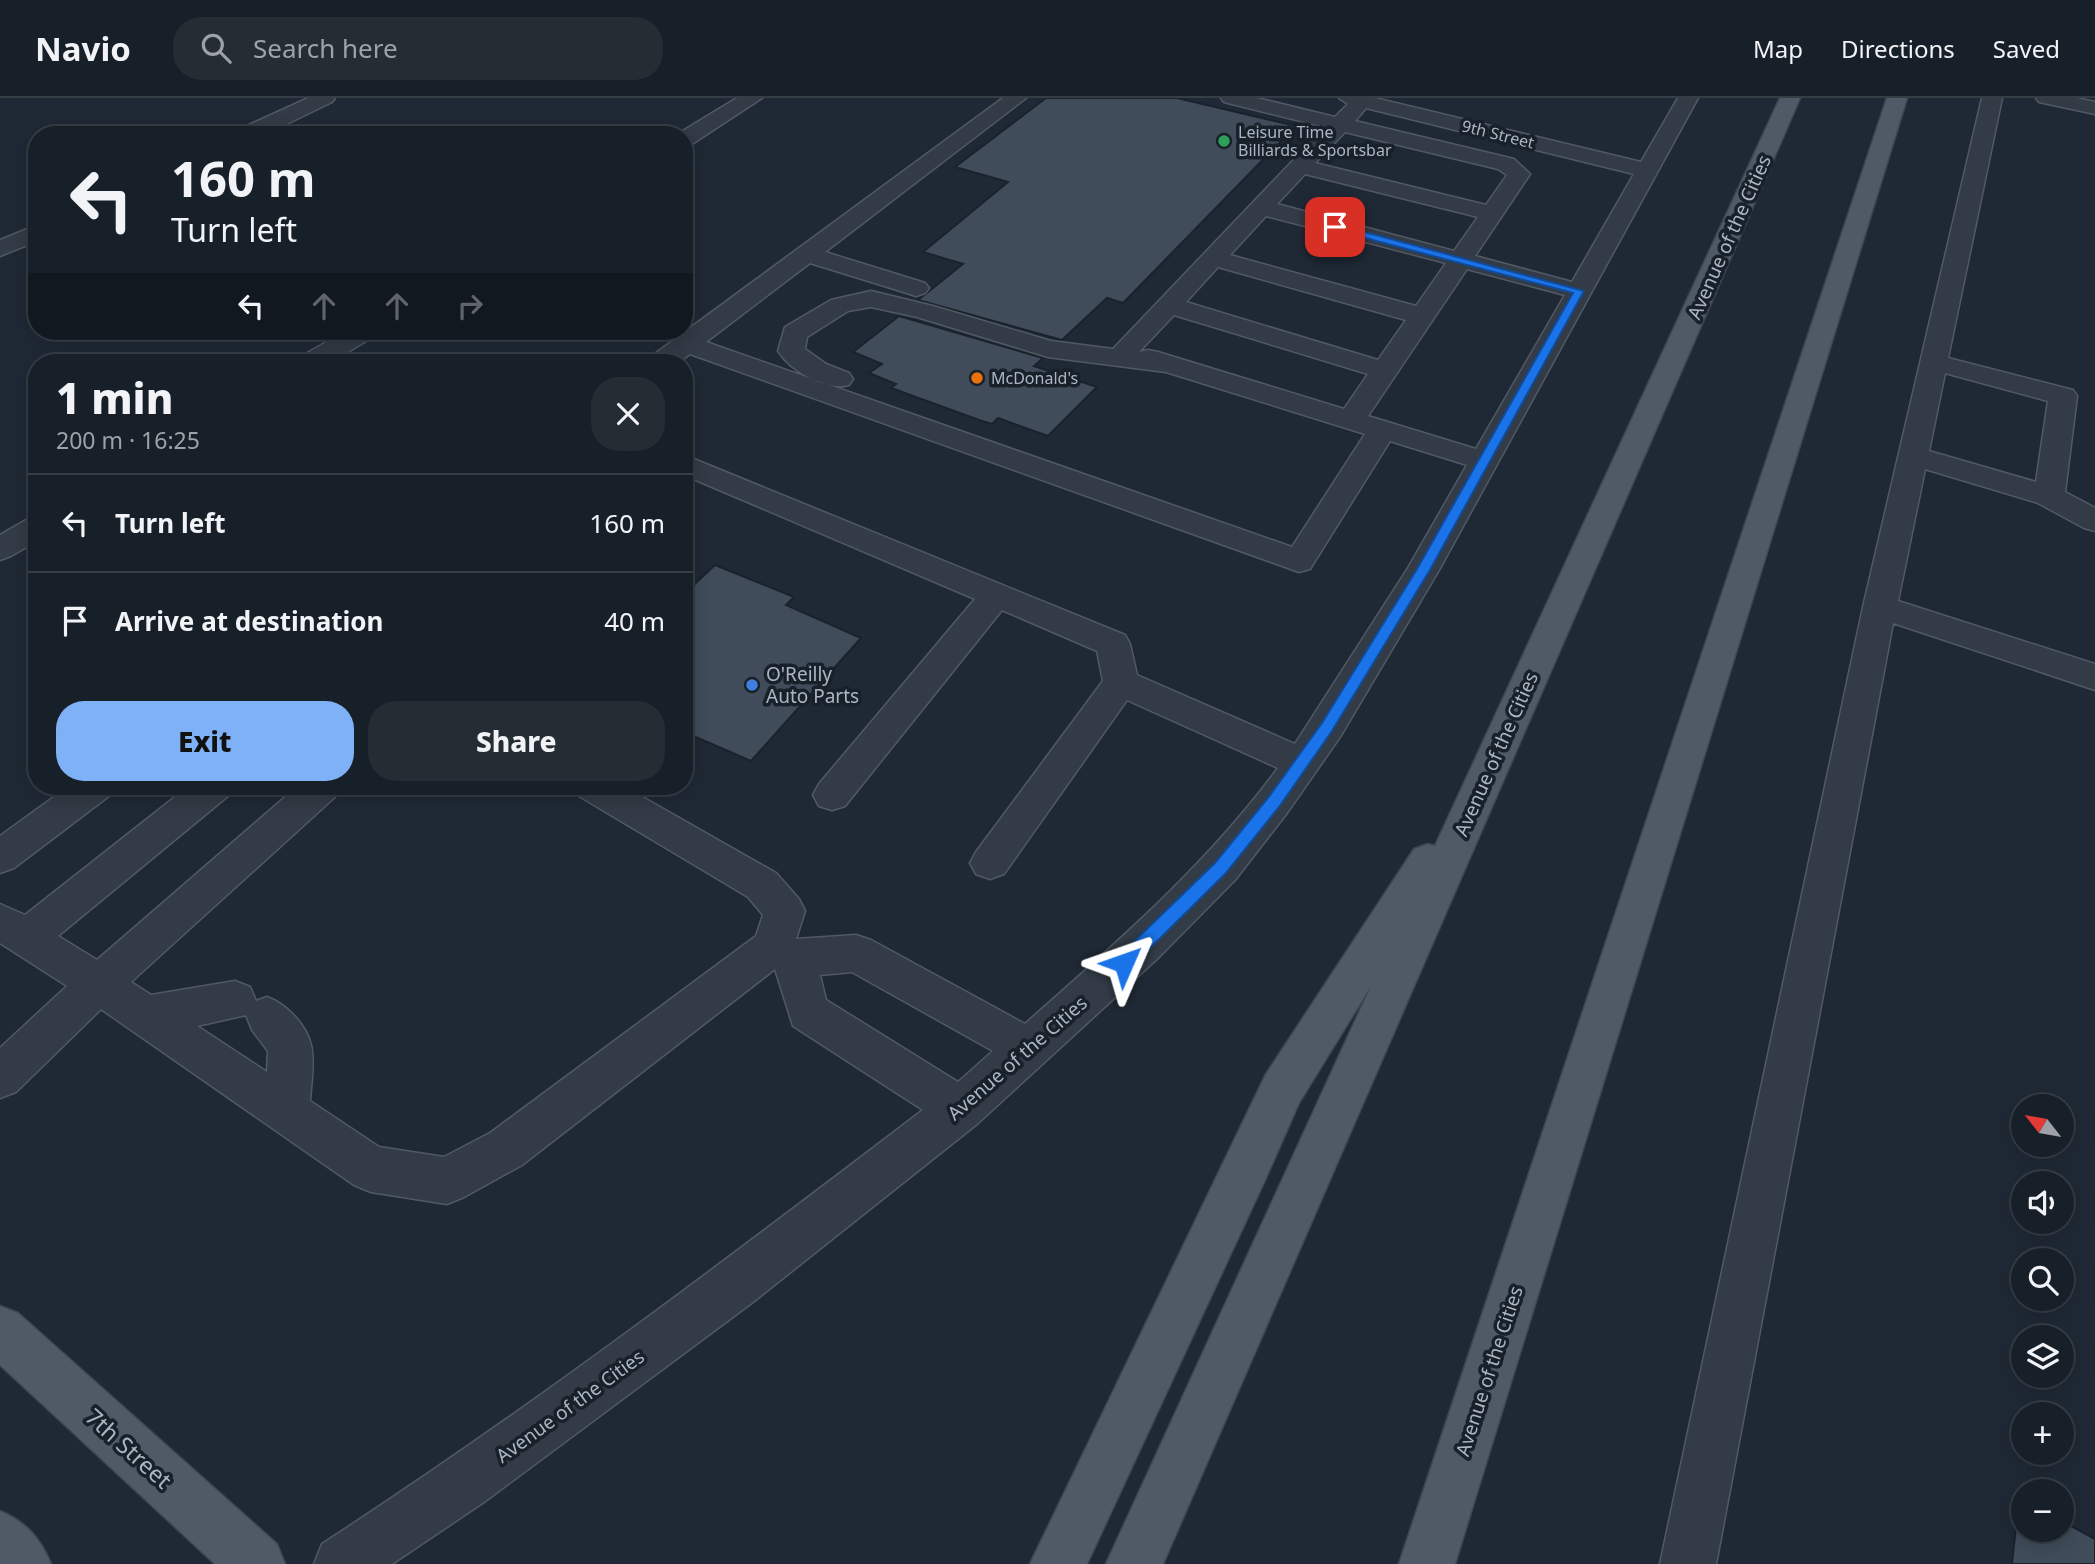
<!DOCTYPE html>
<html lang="en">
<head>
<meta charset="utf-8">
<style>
  :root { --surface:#171f28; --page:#242c34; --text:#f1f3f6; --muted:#9ea2a8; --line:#363d45; --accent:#7eb1f6 }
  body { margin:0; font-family:"Noto Sans",sans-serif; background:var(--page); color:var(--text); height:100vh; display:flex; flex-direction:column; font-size:26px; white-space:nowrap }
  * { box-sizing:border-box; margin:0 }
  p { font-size:23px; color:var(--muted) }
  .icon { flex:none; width:38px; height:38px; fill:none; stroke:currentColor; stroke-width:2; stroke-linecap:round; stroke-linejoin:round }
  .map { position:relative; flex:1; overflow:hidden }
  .side { position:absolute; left:28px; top:256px; width:665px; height:441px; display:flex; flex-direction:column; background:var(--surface); border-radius:28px; box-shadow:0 4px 18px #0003,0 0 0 2px var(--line) }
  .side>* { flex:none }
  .guide { position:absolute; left:28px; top:28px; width:665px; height:214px; border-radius:28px; box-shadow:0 4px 18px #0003,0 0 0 2px var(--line); background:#171f28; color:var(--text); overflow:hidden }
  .needle { width:46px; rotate:301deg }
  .buttons { position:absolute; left:2011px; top:996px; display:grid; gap:14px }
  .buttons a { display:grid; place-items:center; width:63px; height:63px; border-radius:50%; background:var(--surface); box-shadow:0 4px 18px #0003,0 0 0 2px var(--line); font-size:35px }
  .pin { position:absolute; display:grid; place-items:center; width:60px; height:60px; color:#fff; margin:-30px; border-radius:14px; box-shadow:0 4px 10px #0006 }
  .me { position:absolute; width:77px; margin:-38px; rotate:47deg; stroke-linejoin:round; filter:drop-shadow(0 0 5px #0008) }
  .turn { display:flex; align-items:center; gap:24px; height:147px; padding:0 28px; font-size:32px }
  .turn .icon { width:91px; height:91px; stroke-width:2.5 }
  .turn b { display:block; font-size:49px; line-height:60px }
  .lanes { display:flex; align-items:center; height:66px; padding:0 28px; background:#0003; justify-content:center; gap:35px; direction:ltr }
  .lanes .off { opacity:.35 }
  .round { display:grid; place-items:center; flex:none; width:74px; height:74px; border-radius:28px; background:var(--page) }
  .overview { display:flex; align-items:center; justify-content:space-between; height:119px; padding:0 28px }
  h1 { font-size:42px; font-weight:800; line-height:52px }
  .button { display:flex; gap:14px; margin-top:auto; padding:14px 28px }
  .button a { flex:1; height:80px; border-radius:28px; background:var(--accent); color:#111; font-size:28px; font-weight:800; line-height:80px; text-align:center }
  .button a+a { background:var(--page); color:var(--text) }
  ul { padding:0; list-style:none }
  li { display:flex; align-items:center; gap:21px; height:98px; padding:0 28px; border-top:2px solid var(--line) }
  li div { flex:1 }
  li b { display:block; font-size:26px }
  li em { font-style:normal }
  header { display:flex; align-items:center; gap:42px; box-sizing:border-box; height:98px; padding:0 35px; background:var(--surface); border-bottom:2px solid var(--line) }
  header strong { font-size:33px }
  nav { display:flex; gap:38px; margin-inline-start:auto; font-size:24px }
  .search { width:490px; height:63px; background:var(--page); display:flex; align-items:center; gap:18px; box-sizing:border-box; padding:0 24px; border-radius:28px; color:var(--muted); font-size:26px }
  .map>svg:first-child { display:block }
</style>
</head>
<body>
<header>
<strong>Navio</strong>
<div class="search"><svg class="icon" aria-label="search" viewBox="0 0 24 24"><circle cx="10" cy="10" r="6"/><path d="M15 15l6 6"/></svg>Search here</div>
<nav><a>Map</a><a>Directions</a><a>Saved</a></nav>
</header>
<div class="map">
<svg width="2095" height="1466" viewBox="0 0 2095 1466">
  <rect width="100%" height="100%" fill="#1f2935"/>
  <!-- building -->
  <path fill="#404c5a" stroke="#1a222c" stroke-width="2" d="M1046 0H1177L1296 28 1123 205 1107 200 1062 242 918 202 963 166 923 154 1008 84 955 69Z
    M899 218 1043 260 1034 268 1097 289 1048 338 998 320 992 326 979 322 891 290 896 286 869 275 882 266 853 254Z
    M715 467 794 499 786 507 861 540 751 663 684 634V496Z
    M2019 1400 2023 1403V1432H2062V1423L2095 1441V1466H2012Z"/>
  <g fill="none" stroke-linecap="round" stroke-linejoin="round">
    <!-- minor casing -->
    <g stroke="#505964" stroke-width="3">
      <path id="minor" d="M308 0H335L332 4 264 37H235L238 32Z
        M737 0H762L692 46 684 47V37H676Z
        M1003 0H1026L825 154 925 185 929 190 925 195 916 198 907 195 810 165 706 244 1292 449 1365 336 1166 274 1048 259 917 219 871 209 848 213 807 239 805 251 826 266 849 275 853 281 849 287C825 293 791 273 778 253L785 229 831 202 871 193 933 208 1051 243 1113 251 1325 29 1224 4 1221 0H1257L1335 19 1348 6 1339 0H1375L1641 64 1678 0H1698L1439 472 1340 639 1287 715 1235 782 1157 861 977 1026 753 1204 484 1404 392 1466H314L322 1446C530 1311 726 1162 923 1012L793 928 775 871 522 1067 464 1099 447 1106 371 1094 354 1087 101 911 16 994 0 1000V950L67 888 0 845V806L25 817 189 688H234L228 698 58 838 97 862 298 688H342L336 698 131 884 151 897 235 883 250 889 256 903 267 899C286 906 306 926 311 947 315 963 311 986 310 1003L379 1049 444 1059 490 1035 756 838 763 817 748 799 579 698 573 688H623L776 775 799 801 805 813 796 841 856 837 871 842 1025 926C1116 845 1205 769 1278 670L1127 602 1004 776 990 781 976 776 970 765 976 754 1103 583 1097 553 1002 512 845 708 832 712 819 708 813 697 819 686 975 501 684 377V357L1125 537 1130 546 1137 577 1295 646 1408 470 1467 367 1390 343 1310 471 1299 474 690 256 679 264H649L652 258ZM1366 10 1634 76 1572 184 1475 158 1530 76 1514 61 1355 23ZM1345 34 1498 71 1507 77 1486 107 1315 65ZM1305 76 1478 119 1454 153 1277 106ZM1266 118 1446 165 1416 208 1230 157ZM1218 169 1406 222 1378 262 1186 204ZM1467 171 1565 197 1476 351 1368 318ZM1174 217 1368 276 1344 311 1158 254 1148 252 1139 254ZM852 874 993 953 958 984 826 902 820 877ZM246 917 252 932 268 953 267 974 197 928Z
        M1982 0H2002L1948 260 2073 292 2077 298 2065 394 2095 410V433L2084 430 2038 405 1925 371 1898 503 2095 566V592L1893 525 1716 1466H1660L1863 509ZM1945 275 2048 303 2036 384 1929 353Z
        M2036 0H2077L2095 4V16L2039 4Z
        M37 127V143L0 158V142Z
        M346 233H377L373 239 331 264H298L302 258Z
        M37 419V443L11 458 0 462V437L26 422Z
        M69 688H115L109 698 14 770 0 775V738Z"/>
    </g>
    <!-- major casing -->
    <g stroke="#3c444f" stroke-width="3">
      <path id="major" d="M1780 0H1800L1163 1466H1106L1371 888 1299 1005 1266 1080 1087 1466H1030L1266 976 1414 751 1428 746 1435 748Z
        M1887 0H1907L1455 1466H1399Z
        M0 1208 18 1215 277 1446 285 1466H215L0 1267Z
        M0 1413C26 1424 40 1440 51 1466H0Z"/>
    </g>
    <!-- minor -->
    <use href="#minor" fill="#323b46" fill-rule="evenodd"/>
    <!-- major -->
    <use href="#major" fill="#505a66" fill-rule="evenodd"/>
  </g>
  <!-- route -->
  <path fill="#1a73e8" stroke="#114b97" stroke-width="2" d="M1335 126 1584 193 1430 472 1332 633 1279 709 1226 775 1130 870 1124 872 1117 870 1115 865 1117 860 1215 765 1268 700 1322 625 1417 471 1573 195 1331 131 1330 129Z"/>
  <!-- markers -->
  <circle fill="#2e9e5b" stroke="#18202a" stroke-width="2.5" cx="1224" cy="43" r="7"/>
  <circle fill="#e8710a" stroke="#18202a" stroke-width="2.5" cx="977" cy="280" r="7"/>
  <circle fill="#3f7fe0" stroke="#18202a" stroke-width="2.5" cx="752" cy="587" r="7"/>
  <g text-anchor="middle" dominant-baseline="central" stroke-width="7" stroke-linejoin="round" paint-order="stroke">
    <!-- far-poi labels -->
    <g font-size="16" fill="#acb6c3" stroke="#18202a" text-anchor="start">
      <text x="1238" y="34">Leisure Time<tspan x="1238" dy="18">Billiards &amp; Sportsbar</tspan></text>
      <text x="991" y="280">McDonald's</text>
    </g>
    <!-- far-street labels -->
    <g font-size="16" fill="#acb6c3" stroke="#18202a">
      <text transform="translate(1498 36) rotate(14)">9th Street</text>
    </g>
    <!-- street labels -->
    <g font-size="19" fill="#acb6c3" stroke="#18202a">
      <text transform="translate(1729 139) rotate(-66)">Avenue of the Cities</text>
      <text transform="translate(1496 656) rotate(-66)">Avenue of the Cities</text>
      <text transform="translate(1017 960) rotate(-41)">Avenue of the Cities</text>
      <text transform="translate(1489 1273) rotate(-72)">Avenue of the Cities</text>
      <text transform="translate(570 1308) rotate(-36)">Avenue of the Cities</text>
    </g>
    <!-- poi labels -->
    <g font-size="19" fill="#acb6c3" stroke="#18202a" text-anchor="start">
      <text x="766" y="576">O'Reilly<tspan x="766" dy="22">Auto Parts</tspan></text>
    </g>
    <!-- near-street labels -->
    <g font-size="23" fill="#acb6c3" stroke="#18202a">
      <text transform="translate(129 1350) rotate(42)">7th Street</text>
    </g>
  </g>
</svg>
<div class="buttons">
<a><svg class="needle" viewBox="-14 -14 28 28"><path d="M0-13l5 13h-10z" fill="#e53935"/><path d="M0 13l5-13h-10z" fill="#9ea2a8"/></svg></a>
<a><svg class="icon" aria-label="sound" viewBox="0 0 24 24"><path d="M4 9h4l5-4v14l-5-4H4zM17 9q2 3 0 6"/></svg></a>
<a><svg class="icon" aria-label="search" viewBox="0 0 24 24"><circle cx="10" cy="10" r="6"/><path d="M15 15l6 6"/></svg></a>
<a><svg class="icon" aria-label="layers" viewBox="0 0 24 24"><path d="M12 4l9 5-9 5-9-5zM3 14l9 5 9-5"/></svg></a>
<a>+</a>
<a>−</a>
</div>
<div class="pin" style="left:1335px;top:129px;background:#d93025"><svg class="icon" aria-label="arrive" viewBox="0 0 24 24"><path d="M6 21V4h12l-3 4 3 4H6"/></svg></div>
<svg class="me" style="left:1124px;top:865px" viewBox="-20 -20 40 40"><path d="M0-17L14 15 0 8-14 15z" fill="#1a73e8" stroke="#fff" stroke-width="4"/></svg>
<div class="guide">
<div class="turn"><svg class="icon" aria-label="left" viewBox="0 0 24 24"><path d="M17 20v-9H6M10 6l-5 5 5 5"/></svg><div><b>160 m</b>Turn left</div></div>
<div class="lanes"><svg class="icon" aria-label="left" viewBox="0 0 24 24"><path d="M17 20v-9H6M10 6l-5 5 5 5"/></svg><svg class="icon off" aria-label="ahead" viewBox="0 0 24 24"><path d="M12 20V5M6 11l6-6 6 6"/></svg><svg class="icon off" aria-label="ahead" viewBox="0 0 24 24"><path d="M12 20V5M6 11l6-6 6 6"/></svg><svg class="icon off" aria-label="right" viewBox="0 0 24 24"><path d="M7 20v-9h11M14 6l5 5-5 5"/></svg></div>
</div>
<section class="side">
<div class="overview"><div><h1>1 min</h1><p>200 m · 16:25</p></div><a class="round"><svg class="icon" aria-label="close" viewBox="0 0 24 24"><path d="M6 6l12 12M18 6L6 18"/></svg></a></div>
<ul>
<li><svg class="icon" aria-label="left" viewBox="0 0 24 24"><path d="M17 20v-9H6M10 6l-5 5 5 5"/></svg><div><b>Turn left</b></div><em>160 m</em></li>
<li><svg class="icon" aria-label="arrive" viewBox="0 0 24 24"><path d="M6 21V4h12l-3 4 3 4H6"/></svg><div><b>Arrive at destination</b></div><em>40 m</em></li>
</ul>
<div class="button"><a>Exit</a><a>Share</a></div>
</section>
</div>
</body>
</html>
